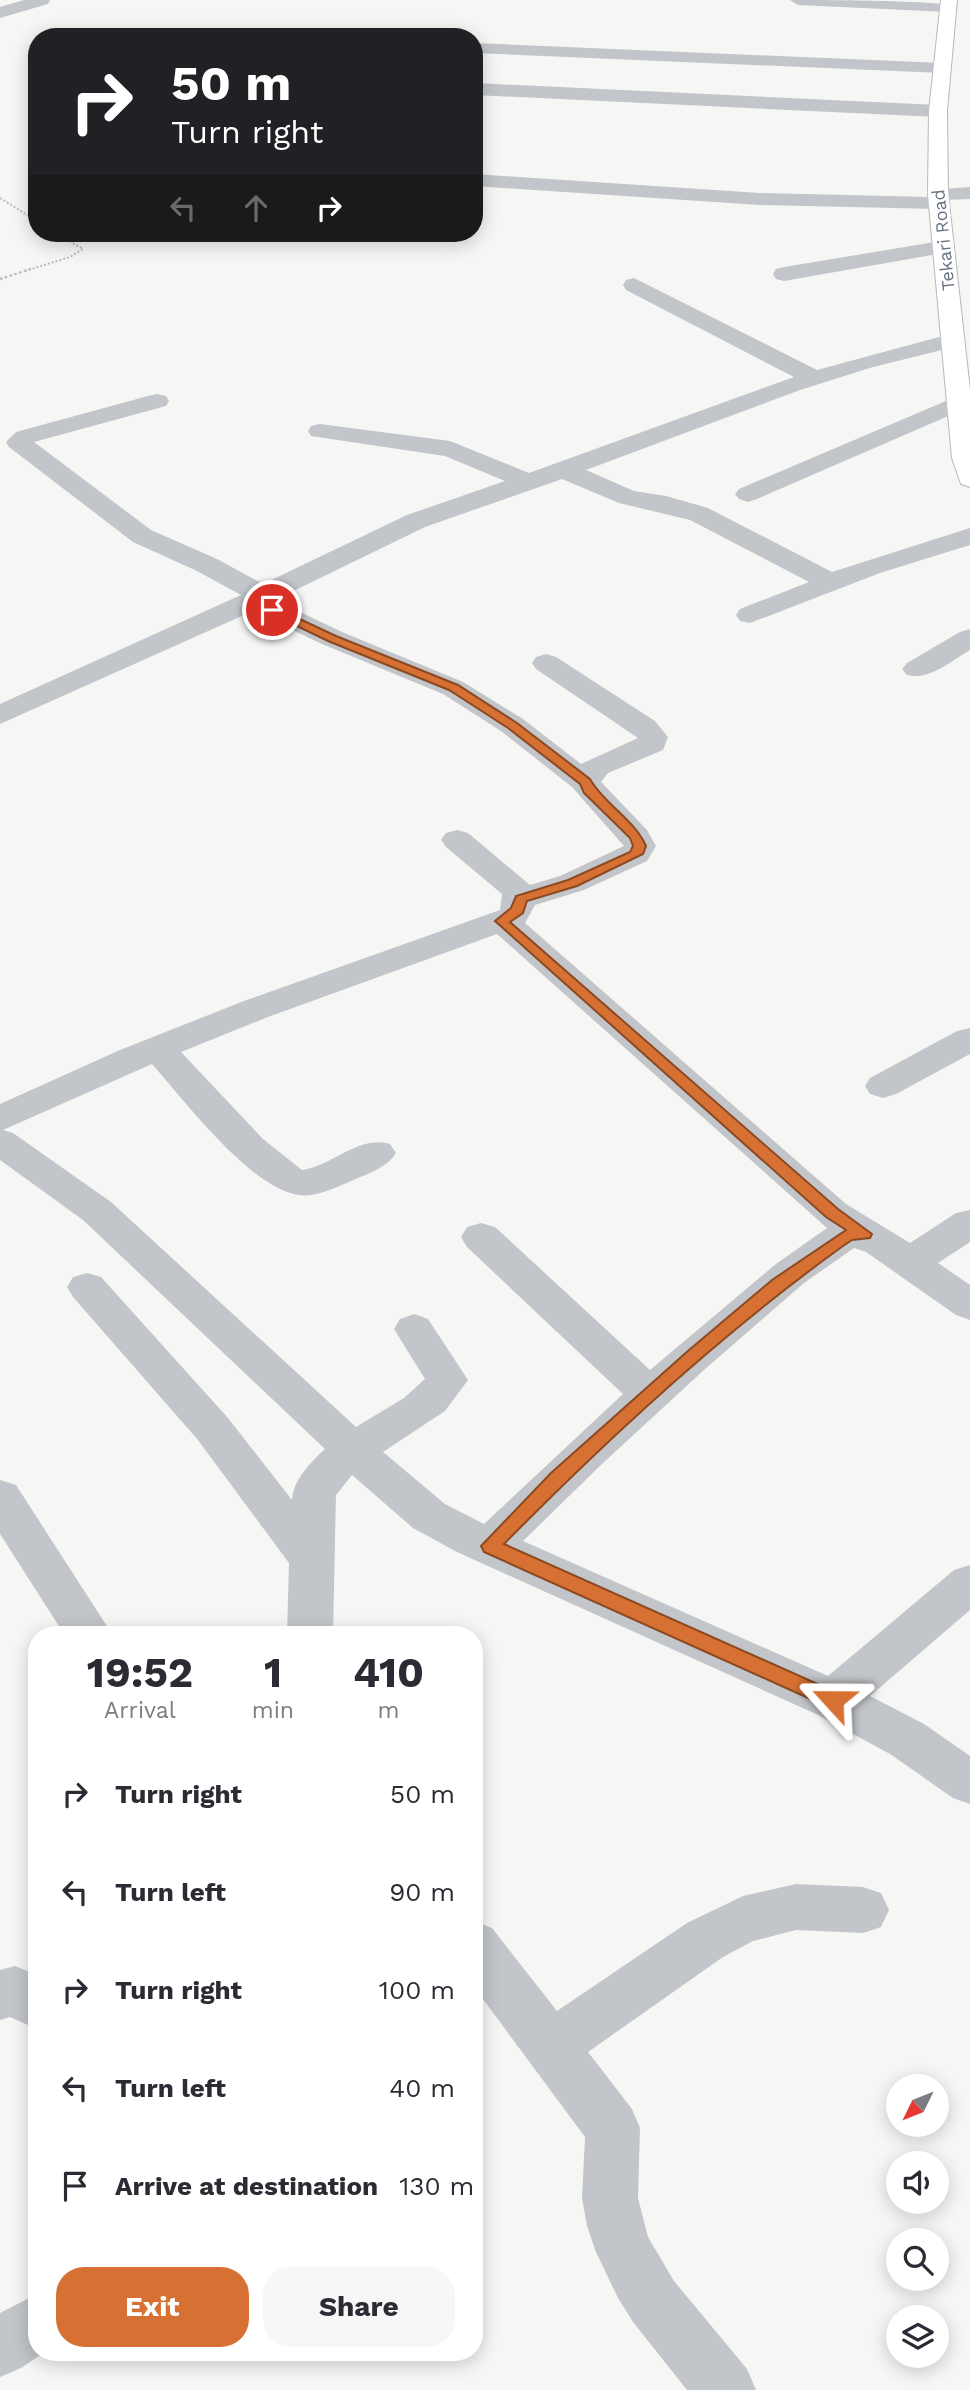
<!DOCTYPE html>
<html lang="en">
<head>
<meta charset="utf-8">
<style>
  :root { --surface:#fff; --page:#f7f7f7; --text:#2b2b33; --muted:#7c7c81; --accent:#d77133 }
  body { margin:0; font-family:"Work Sans",sans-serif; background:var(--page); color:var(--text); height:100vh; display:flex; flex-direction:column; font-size:26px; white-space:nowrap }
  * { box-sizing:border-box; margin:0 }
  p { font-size:23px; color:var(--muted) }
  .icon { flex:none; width:38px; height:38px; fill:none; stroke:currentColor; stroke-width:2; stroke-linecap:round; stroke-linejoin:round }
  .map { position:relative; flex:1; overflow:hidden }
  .sheet { position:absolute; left:28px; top:1626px; width:455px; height:735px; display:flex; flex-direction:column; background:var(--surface); border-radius:28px; box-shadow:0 4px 18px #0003 }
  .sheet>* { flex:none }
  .hud { position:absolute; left:28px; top:28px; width:455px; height:214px; border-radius:28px; box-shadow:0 4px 18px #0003; background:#202124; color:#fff; overflow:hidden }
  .needle { width:46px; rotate:227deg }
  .fabs { position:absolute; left:886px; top:2074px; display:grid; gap:14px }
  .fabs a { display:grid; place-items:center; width:63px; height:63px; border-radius:50%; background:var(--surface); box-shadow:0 4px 18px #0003; font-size:35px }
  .pin { position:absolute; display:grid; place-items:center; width:60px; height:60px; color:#fff; margin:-30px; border:4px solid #fff; border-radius:50%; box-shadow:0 2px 7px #0007 }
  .me { position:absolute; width:77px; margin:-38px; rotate:294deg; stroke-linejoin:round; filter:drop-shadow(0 0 5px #0008) }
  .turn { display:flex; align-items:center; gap:24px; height:147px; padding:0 28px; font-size:32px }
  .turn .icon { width:91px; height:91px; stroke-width:2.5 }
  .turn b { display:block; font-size:49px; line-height:60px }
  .lanes { display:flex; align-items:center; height:66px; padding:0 28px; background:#0003; justify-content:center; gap:35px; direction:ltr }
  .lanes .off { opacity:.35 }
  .eta { display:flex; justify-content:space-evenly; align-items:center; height:119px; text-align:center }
  .eta b { font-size:42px; font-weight:700; line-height:49px }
  .primary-button { display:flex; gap:14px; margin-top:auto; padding:14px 28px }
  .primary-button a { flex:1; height:80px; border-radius:28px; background:var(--accent); color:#fff; font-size:28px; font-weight:700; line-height:80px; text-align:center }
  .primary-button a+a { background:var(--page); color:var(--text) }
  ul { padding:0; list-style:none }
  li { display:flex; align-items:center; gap:21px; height:98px; padding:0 28px }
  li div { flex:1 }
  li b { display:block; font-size:26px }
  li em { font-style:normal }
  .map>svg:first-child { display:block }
</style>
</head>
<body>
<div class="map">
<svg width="970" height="2390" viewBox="0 0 970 2390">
  <rect width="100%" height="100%" fill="#f6f7f4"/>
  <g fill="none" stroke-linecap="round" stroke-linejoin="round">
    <!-- highway casing -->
    <g stroke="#b5b8bb" stroke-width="2">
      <path id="highway" d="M941 0H957L947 111 948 194 970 390V487L961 484 952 458 928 194 929 111Z"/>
    </g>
    <!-- path-far1 -->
    <path stroke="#babcbf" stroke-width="2" stroke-dasharray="2 2" stroke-linecap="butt" d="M0 198 37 221
      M25 271 70 257 83 249 56 233"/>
    <!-- path -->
    <path stroke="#babcbf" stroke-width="2.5" stroke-dasharray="2.5 2.5" stroke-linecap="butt" d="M0 279 31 269"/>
    <!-- minor -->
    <path fill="#c2c5c9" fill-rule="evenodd" d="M24 0H50L48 4 0 18V7Z
      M790 0C814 0 946 0 957 7L948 12 798 5Z
      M474 43 942 63 951 68 942 73 474 53Z
      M474 83 938 105 947 111 938 117 474 95Z
      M474 174 760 193 930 197 928 194 931 190 970 187V199L946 200 948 203 945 207 938 209 760 205 474 186Z
      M941 241 949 242 952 247 949 252 784 281 776 279 773 274 776 269 784 267Z
      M634 278 817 370 954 333 962 335 966 340 962 345 873 367 800 390 586 470 634 491 666 496 708 508 832 572 970 528V545L880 573 750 623 740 621 736 615 740 609 809 582 690 520 619 503 562 479 425 527 275 600 342 632 463 682 523 719 581 764 638 738 536 669 532 663 536 657 546 654 556 657 655 721 668 737 663 750 608 773 601 782 647 830 656 846 647 861 584 890 535 905 525 923 846 1204 910 1243 956 1213 970 1210V1242L938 1263 970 1285V1320L956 1315 866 1252 854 1248 804 1283 704 1370 603 1463 523 1541 828 1676 954 1570 970 1565V1610L870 1696 924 1724 970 1756V1804L953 1798 890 1754 816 1714 457 1552 413 1528 352 1475 336 1495 333 1634H287L289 1563 198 1440 73 1297 67 1287 73 1277 87 1273 101 1277 228 1418 292 1500C293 1480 311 1462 325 1449L83 1220 0 1160V1104L120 1050 244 1001 500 910 502 894 446 847 441 840 446 833 457 830 468 833 530 885 560 876 624 846 572 787 501 731 443 694 322 644 253 611 0 724V704L241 595 197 571 133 542 9 447 6 442 16 432 148 396 157 394 166 396 169 401 166 406 34 442 151 530 217 559 263 584 407 515 505 481 445 456 311 436 308 431 311 426 320 424 450 441 529 473 794 377 626 290 623 285 626 280ZM497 934 827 1228 776 1264 650 1370 495 1227 481 1223 467 1227 461 1237 467 1247 623 1394 484 1524 445 1504 383 1452 445 1411 468 1380 428 1319 414 1314 400 1319 394 1329 425 1379 404 1398 356 1427 111 1202 13 1133 3 1130 152 1064C184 1100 251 1189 299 1195 315 1198 337 1187 351 1181 367 1174 387 1168 396 1153L390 1144C358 1135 333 1166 302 1170L263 1139 181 1052 268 1017Z
      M960 395 969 397V407L757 499 748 502 739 499 735 494 739 489Z
      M970 629V650C951 661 929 681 907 675L902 669 907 663 960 632Z
      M970 1028V1054L896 1094 883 1098 870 1094 865 1086 870 1078 957 1031Z
      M0 1480 16 1485 112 1634H64L0 1534Z
      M796 1884 863 1887 881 1893 889 1910 881 1927 863 1933 796 1930 753 1941 723 1957 588 2052 632 2109 640 2128 638 2198 648 2237 674 2281 747 2369 756 2390H687L633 2322 618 2298 596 2252 587 2226 582 2198 585 2137 474 1987V1921L492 1928 557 2011 687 1923 743 1896Z
      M15 1966 37 1975V2029L10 2017 0 2020V1970Z
      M37 2294V2352H45L21 2368 0 2377V2313Z"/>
    <!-- highway -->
    <use href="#highway" fill="#fff" fill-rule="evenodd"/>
  </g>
  <!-- route -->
  <path fill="#d77133" stroke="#8c4921" stroke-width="2" d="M272 606 336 636 458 685 517 723 590 779C604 804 634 819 646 846L643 854 577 886 527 901 523 913 510 922 838 1209 872 1234 870 1238 852 1240 843 1246C721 1334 609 1437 504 1544L840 1694 843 1700 840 1706 833 1708 826 1706 484 1552 481 1546 551 1473 689 1350 772 1280 846 1230 826 1217 495 921 511 908 516 896 568 880 630 852 633 846 630 838 584 793 580 784 508 728 449 690 328 641 268 612V607Z"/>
  <g text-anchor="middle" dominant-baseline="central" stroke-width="7" stroke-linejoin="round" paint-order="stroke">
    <!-- far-street labels -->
    <g font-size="18" fill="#687383" stroke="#fff">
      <text transform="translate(943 240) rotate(-96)">Tekari Road</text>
    </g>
  </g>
</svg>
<div class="fabs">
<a><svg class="needle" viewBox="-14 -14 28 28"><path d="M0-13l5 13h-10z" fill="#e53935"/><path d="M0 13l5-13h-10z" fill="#7c7c81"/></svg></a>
<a><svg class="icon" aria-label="sound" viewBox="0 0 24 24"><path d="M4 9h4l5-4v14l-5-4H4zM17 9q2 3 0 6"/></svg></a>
<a><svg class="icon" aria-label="search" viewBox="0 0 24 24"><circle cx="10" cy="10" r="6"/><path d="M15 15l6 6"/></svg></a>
<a><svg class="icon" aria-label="layers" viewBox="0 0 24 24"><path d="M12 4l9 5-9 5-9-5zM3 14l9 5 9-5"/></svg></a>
</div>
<div class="pin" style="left:272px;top:610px;background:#d93025"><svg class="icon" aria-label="arrive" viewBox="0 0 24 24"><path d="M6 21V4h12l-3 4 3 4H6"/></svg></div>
<svg class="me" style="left:833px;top:1700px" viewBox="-20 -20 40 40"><path d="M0-17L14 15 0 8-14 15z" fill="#d77133" stroke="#fff" stroke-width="4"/></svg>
<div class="hud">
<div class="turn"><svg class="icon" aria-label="right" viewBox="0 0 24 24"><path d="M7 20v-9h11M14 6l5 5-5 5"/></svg><div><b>50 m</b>Turn right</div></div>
<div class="lanes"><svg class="icon off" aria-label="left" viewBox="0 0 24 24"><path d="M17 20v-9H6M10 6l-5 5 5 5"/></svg><svg class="icon off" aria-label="ahead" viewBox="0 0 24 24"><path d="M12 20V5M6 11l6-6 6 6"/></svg><svg class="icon" aria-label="right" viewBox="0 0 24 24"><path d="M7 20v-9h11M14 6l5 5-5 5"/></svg></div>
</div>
<section class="sheet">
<div class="eta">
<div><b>19:52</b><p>Arrival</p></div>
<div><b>1</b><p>min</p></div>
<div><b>410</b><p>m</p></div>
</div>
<ul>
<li><svg class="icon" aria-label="right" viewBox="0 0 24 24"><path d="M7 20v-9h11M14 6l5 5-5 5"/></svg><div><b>Turn right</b></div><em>50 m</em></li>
<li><svg class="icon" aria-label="left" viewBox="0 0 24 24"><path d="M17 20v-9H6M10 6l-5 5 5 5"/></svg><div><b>Turn left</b></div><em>90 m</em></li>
<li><svg class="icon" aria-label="right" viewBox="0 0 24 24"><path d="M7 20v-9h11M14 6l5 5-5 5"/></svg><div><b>Turn right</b></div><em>100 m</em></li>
<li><svg class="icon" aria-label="left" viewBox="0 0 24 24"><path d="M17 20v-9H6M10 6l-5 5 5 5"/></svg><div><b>Turn left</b></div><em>40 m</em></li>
<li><svg class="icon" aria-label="arrive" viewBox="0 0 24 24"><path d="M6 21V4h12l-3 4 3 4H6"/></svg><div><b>Arrive at destination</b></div><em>130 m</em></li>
</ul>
<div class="primary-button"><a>Exit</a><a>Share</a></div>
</section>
</div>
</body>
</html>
